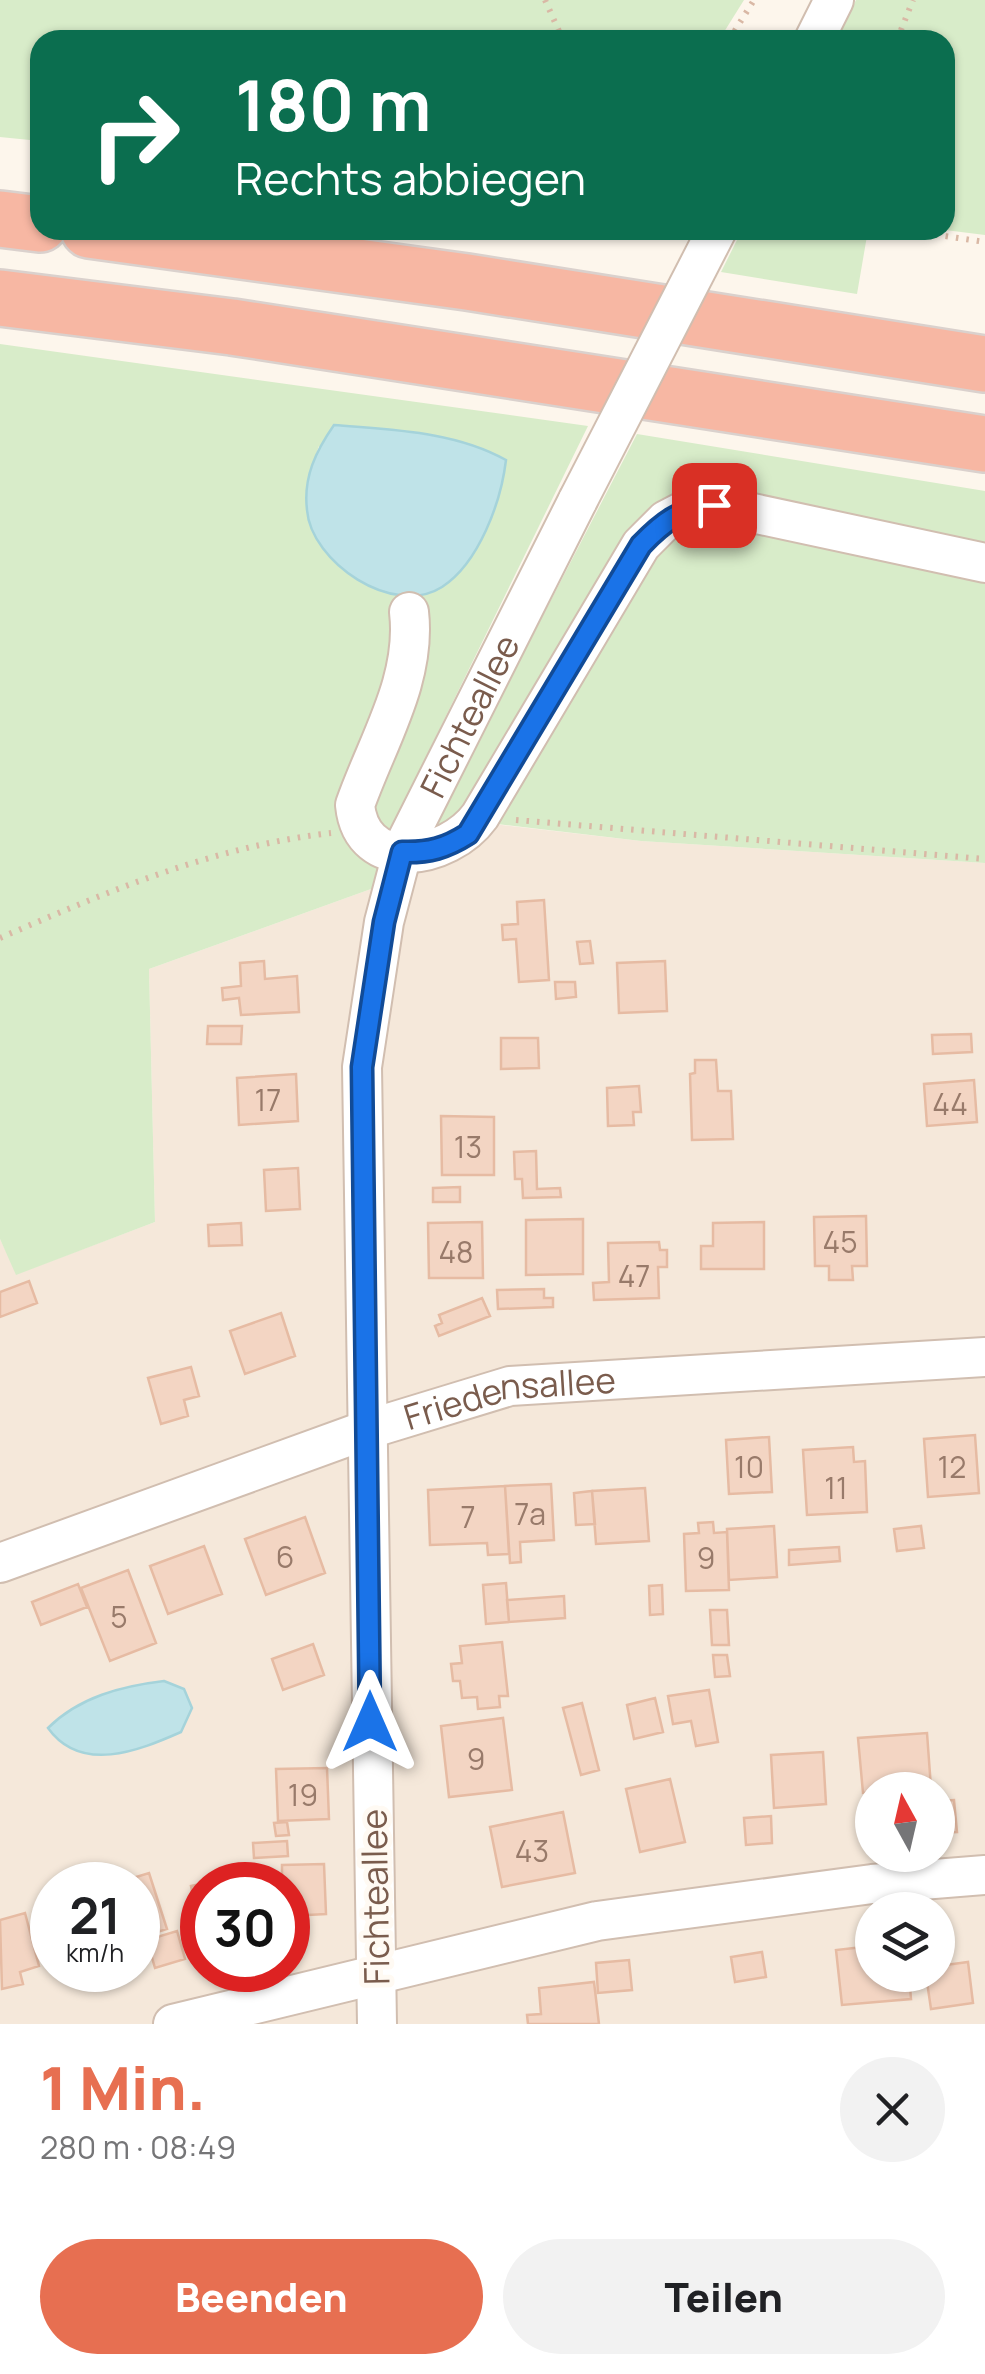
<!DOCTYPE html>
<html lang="de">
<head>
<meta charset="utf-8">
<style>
  :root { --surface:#fff; --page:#f2f2f2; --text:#202124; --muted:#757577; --accent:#e76f51 }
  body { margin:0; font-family:Manrope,sans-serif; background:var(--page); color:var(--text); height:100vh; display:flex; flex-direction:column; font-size:38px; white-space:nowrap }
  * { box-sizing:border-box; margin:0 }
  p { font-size:32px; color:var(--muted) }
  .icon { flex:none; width:55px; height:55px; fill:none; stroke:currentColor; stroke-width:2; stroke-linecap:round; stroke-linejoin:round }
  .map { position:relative; height:2024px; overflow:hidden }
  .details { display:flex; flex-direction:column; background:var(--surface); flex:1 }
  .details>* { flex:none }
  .top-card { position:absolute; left:30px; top:30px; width:925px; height:210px; border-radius:30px; box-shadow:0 2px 8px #0004; background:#0b6e4f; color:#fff; overflow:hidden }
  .needle { width:65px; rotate:352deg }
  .controls { position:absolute; left:855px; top:1772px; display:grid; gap:20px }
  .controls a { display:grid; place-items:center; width:100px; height:100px; border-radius:50%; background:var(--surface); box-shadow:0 2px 8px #0004; font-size:50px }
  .speed { position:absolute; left:30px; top:1862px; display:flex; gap:20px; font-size:50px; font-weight:700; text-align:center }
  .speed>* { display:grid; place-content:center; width:130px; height:130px; border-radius:50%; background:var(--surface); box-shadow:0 2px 8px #0004; line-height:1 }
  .speed small { font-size:25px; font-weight:400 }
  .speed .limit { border:15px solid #d22; background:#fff; color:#111 }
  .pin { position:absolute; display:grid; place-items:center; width:85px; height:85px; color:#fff; margin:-42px; border-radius:20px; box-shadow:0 5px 15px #0006 }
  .me { position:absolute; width:110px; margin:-55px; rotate:0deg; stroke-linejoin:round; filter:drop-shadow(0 0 8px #0008) }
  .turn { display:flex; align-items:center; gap:35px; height:210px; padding:0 40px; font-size:45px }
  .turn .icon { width:130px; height:130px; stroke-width:2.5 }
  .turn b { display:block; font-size:70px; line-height:85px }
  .round { display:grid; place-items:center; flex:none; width:105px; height:105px; border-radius:52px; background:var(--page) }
  .head { display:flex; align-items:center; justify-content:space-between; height:170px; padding:0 40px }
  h1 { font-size:60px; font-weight:800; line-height:75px; color:var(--accent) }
  .cta { display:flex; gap:20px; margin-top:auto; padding:20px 40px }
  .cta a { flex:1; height:115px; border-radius:60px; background:var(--accent); color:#fff; font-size:40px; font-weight:800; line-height:115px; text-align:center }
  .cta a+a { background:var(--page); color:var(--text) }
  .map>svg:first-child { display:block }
</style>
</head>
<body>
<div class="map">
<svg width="985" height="2024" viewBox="0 0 985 2024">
  <rect width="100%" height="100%" fill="#fdf6ec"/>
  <!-- residential -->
  <path fill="#f5e8da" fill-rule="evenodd" d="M467 821 641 841 985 863V2024H0V1239L17 1274 155 1222 149 969 371 889 400 893 409 858ZM872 1790H938V1855H872ZM52 1885H138V1970H52ZM202 1885H288V1970H202ZM872 1910H938V1975H872Z"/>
  <!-- green -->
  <path fill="#d8ecc9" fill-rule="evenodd" d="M0 0H744L719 40H40V141L0 137Z
    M856 0H985V235L945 230V40H836Z
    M742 230H868L857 294 721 272Z
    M0 344 588 426 420 769 389 844 452 791 637 434 985 491V863L641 841 488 823 429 845 401 893 371 889 149 969 155 1222 16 1275 0 1239ZM319 446 344 571C304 527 298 502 319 446Z"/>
  <!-- water -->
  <path fill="#bfe3e8" stroke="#a5d3da" stroke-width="2.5" d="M334 425C392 430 454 431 506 460 501 502 479 563 442 587 393 618 311 562 307 510 303 477 316 451 334 425Z
    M164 1681 184 1689 192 1708 181 1732C138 1751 81 1774 48 1728 79 1697 122 1686 164 1681Z"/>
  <!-- building -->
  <path fill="#f3d5c3" stroke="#e6bba3" stroke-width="2.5" d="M544 900 549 980 519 982 516 939 503 940 502 925 518 924 517 902Z
    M590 941 593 963 580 964 577 942Z
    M264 961 265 979 297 976 299 1012 241 1015 239 998 223 1000 222 988 241 986 240 963Z
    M665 961 667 1011 619 1013 617 963Z
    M555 982H575L576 997 556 999Z
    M208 1026H242L241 1044H207Z
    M971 1034 972 1052 933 1054 932 1035Z
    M501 1038H538L539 1068 501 1069Z
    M695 1060H716L718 1091H731L733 1139 692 1140 690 1074 695 1073Z
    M296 1074 298 1121 239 1125 237 1078Z
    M974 1080 977 1122 927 1126 924 1084Z
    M639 1086 641 1112H633L634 1125 608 1126 607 1088Z
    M441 1116 494 1117V1175H442Z
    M536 1151 537 1189 560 1188 561 1197 523 1198 522 1179H515L514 1152Z
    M298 1168 300 1209 266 1211 264 1170Z
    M460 1187V1202H433V1188Z
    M866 1216 867 1266H852L853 1280H829V1266H815L814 1217Z
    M583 1219V1274L526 1275V1220Z
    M482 1222 483 1278H429L428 1223Z
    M764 1222V1269H701V1246H713V1223Z
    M241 1223 242 1245 209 1246 208 1225Z
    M659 1242 660 1250H667V1267H658L659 1298 594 1300 593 1283 609 1282 608 1243Z
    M29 1281 37 1303 0 1317V1292Z
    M544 1289V1298H553V1307L498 1309 497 1290Z
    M482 1298 490 1316 439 1336 435 1326 442 1323 439 1315Z
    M281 1313 295 1356 245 1374 230 1331Z
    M191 1367 199 1396 184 1400 188 1416 161 1424 148 1378Z
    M975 1435 979 1493 928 1497 924 1439Z
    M769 1437 772 1492 729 1494 726 1440Z
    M853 1447 854 1462 865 1461 867 1512 807 1515 803 1450Z
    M551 1484 554 1540 520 1542 521 1562 510 1563 505 1486Z
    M505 1486 509 1554 488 1555 487 1543 430 1545 428 1490Z
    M645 1488 649 1541 596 1544 592 1491Z
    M592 1491 595 1524 576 1525 574 1493Z
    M305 1517 325 1573 266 1595 245 1539Z
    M713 1522 714 1533 727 1532 729 1590 686 1591 684 1534 699 1533 698 1523Z
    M774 1526 777 1577 729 1580 727 1529Z
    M921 1526 924 1548 897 1551 894 1529Z
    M204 1546 222 1594 168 1614 150 1566Z
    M839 1547 840 1561 789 1565V1550Z
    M128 1570 156 1643 110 1661 81 1588Z
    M506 1583 509 1622 486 1624 483 1585Z
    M78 1584 87 1607 41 1625 32 1602Z
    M662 1585 663 1614 650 1615 649 1586Z
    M564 1596 565 1618 509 1622 507 1600Z
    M710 1610H727L729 1645H712Z
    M502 1642 508 1696H499L500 1707 478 1709 477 1697 462 1698 460 1681H453L451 1664 462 1663 460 1646Z
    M313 1644 324 1675 283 1690 272 1659Z
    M713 1655H727L730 1676 715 1677Z
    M709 1690 718 1742 696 1746 691 1721 673 1724 668 1696Z
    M655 1698 663 1732 634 1739 627 1705Z
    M582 1703 599 1770 581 1775 563 1708Z
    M503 1718 512 1790 449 1797 441 1726Z
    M927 1733 931 1788 863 1793 858 1738Z
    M823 1752 826 1804 774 1808 771 1755Z
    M327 1768 329 1819 278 1821 276 1769Z
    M670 1779 685 1842 640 1852 626 1789Z
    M954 1800 957 1832 938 1833V1801Z
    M563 1812 575 1873 502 1887 490 1827Z
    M771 1816 772 1843 746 1845 744 1818Z
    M287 1822 289 1835 276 1836 274 1823Z
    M287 1841 288 1856 254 1858 253 1843Z
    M324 1864 326 1914 288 1916V1885H282V1865Z
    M149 1873 167 1929 138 1938V1885H110Z
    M234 1877 236 1885H202L201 1934 191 1886Z
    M25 1913 39 1966 20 1972 23 1984 2 1989 0 1920Z
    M177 1931 185 1959 155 1968 147 1940Z
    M872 1946V1975H909L911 1999 842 2005 836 1950Z
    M762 1952 766 1977 735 1982 731 1957Z
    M629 1960 632 1990 598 1993 596 1963Z
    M968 1962 973 2003 931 2009 926 1975H938V1966Z
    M594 1982 599 2024H528L527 2015 541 2014 539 1988Z"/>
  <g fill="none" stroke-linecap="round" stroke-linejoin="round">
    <!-- minor casing -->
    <g stroke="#d1beb0" stroke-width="42">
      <g id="minor">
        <path d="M814 40 834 0"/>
        <path d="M409 612C417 680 377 742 355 805 362 875 448 860 480 816L641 545 666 520 689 508 715 505 985 563"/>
        <path id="s1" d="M0 1563 369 1429 510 1386 985 1357"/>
        <path d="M173 2024 597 1921 872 1884 985 1875"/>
        <path id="s2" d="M377 2024 362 1067 384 922 404 846 578 500"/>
      </g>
    </g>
    <!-- highway casing -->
    <g stroke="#dad1cd" stroke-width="60">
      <path id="highway" d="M0 219 40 224
        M89 230 467 282 985 364
        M0 298 232 327 985 444"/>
    </g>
    <!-- path -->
    <path stroke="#d9b8a5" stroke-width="6" stroke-dasharray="2.5 8" stroke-linecap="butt" d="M545 0 563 40
      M729 40 754 0
      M897 40 913 0
      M904 230 985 242
      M516 820 985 859
      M0 938C106 892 215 846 331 833"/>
    <!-- minor -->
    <use href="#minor" stroke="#fff" stroke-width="38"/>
    <!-- highway -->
    <use href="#highway" stroke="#f7b7a3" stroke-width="55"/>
    <!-- minor-bridge casing -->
    <g stroke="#d1beb0" stroke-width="42" stroke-linecap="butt">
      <path id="minor-bridge" d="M578 500 717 230"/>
    </g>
    <!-- minor-bridge -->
    <use href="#minor-bridge" stroke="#fff" stroke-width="38"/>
  </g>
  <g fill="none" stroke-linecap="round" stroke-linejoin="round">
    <!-- route casing -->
    <g stroke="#114b97" stroke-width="25">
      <path id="route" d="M370 1722 362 1067 384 922 402 852C429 853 446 848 468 834L641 545C664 521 681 509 714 505"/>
    </g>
    <!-- route -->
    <use href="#route" stroke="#1a73e8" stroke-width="18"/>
  </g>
  <g text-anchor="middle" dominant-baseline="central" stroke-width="10" stroke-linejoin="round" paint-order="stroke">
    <!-- number labels -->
    <g font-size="30" fill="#987a6a">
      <text x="268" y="1099">17</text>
      <text x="950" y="1103">44</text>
      <text x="468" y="1146">13</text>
      <text x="840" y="1241">45</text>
      <text x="456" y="1251">48</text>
      <text x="634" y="1275">47</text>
      <text x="749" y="1466">10</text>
      <text x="952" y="1466">12</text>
      <text x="836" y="1487">11</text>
      <text x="530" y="1513">7a</text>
      <text x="468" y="1516">7</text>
      <text x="285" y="1556">6</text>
      <text x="706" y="1557">9</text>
      <text x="119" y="1616">5</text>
      <text x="476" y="1758">9</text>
      <text x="303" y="1794">19</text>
      <text x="532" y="1850">43</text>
    </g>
    <!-- street labels -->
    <g font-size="35" fill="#7a5c4d" stroke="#fffaf3">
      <text stroke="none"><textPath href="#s2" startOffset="1328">Fichteallee</textPath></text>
      <text stroke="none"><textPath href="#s1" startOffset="538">Friedensallee</textPath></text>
      <text transform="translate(375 1897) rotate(-91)">Fichteallee</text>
    </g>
  </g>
</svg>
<div class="controls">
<a><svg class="needle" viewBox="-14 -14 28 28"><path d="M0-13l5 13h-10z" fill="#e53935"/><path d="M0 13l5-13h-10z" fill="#757577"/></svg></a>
<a><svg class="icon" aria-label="layers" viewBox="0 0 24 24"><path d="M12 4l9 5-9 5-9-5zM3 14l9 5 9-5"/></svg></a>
</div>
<div class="speed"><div>21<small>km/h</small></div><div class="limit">30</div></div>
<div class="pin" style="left:714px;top:505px;background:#d93025"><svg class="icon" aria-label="arrive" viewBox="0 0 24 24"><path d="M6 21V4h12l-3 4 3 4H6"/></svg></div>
<svg class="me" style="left:370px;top:1722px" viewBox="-20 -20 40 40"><path d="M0-17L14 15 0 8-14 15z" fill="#1a73e8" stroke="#fff" stroke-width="4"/></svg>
<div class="top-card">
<div class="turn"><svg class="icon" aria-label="right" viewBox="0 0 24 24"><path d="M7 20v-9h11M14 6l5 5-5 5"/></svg><div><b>180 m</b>Rechts abbiegen</div></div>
</div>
</div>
<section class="details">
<div class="head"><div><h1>1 Min.</h1><p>280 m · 08:49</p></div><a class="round"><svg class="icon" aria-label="close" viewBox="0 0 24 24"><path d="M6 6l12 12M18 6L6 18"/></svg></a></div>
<div class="cta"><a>Beenden</a><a>Teilen</a></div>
</section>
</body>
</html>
